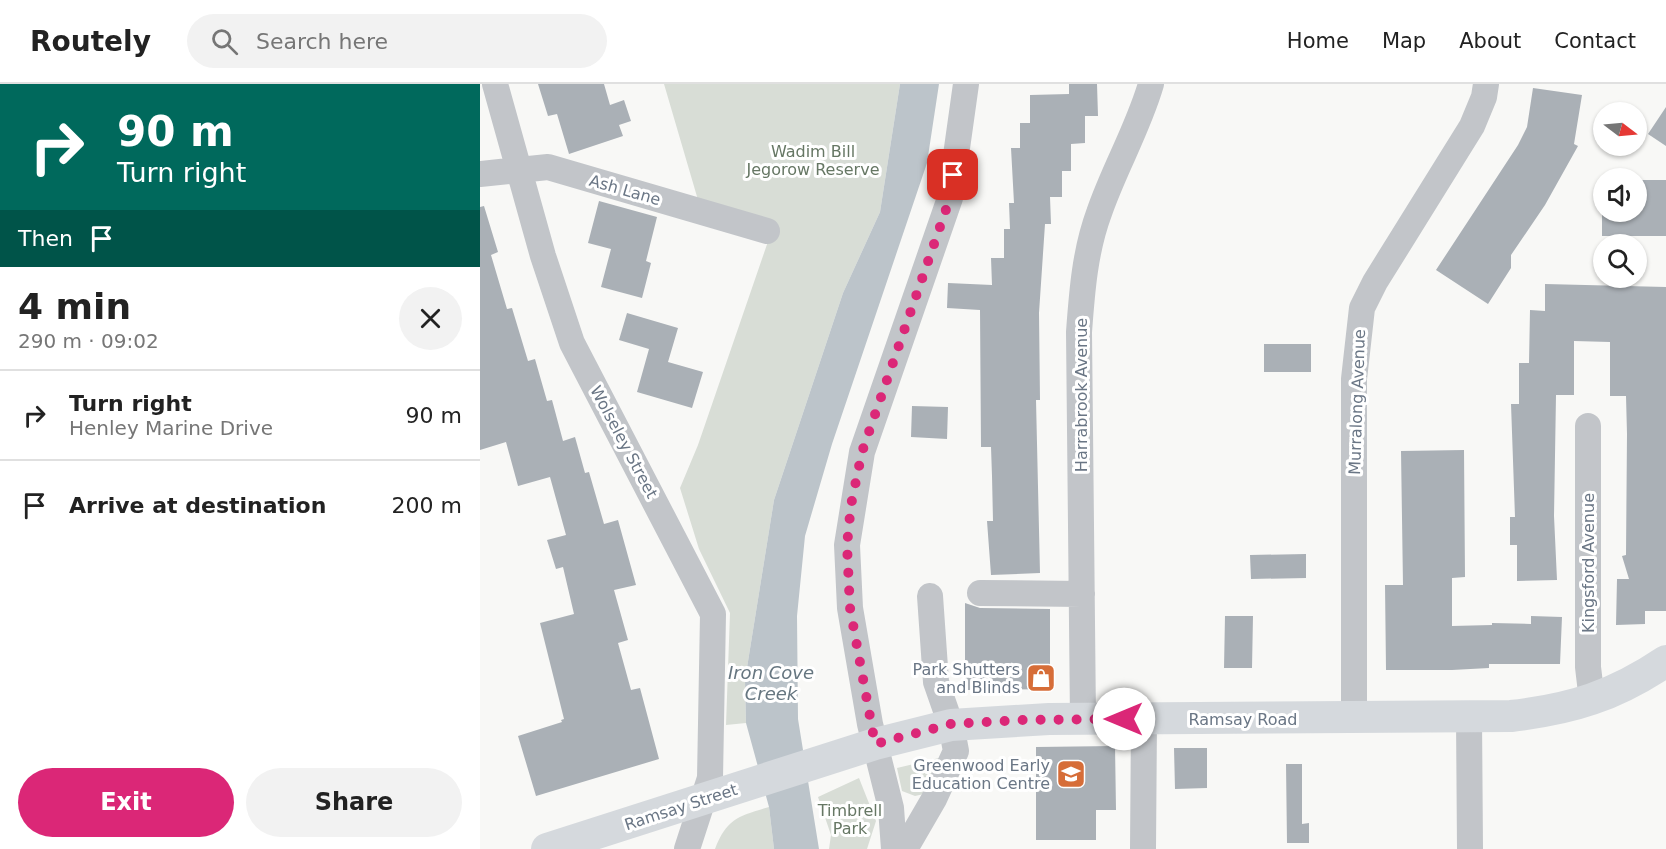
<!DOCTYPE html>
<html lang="en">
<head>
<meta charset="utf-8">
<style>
  :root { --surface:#fff; --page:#f2f2f2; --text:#222; --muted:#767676; --line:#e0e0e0; --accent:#db2777 }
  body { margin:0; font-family:"DejaVu Sans",sans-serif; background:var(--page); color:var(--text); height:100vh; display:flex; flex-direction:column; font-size:22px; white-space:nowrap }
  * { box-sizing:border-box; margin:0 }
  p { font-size:20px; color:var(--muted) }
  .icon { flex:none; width:33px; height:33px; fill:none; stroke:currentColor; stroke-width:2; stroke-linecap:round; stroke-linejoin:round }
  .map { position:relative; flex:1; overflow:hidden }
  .drawer { display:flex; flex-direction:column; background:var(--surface); width:480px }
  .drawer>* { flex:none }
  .hud { background:#00695c; color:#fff; overflow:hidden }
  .needle { width:39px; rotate:106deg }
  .controls { position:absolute; left:1113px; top:18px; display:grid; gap:12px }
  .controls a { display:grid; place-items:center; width:54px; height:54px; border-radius:50%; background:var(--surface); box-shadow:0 2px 4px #0004; font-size:30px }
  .pin { position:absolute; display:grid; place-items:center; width:51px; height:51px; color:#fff; margin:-26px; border-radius:12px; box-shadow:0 3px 9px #0006 }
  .me { position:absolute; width:66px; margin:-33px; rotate:270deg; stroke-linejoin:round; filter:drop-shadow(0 0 4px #0008) }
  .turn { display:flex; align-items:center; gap:21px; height:126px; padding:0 18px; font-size:27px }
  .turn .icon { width:78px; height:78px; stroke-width:2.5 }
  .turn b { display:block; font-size:42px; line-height:51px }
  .then { display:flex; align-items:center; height:57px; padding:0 18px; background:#0003; gap:12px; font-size:22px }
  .round { display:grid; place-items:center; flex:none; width:63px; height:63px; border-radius:32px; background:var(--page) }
  .head { display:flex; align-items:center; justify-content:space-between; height:102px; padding:0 18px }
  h1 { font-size:36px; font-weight:800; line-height:45px }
  .primary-button { display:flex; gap:12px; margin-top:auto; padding:12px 18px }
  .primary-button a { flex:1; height:69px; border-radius:36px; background:var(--accent); color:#fff; font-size:24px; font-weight:800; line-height:69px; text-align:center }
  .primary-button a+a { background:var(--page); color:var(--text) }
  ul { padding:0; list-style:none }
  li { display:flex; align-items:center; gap:18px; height:90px; padding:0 18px; border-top:2px solid var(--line) }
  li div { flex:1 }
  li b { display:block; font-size:22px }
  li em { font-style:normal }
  header { display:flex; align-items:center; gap:36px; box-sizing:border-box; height:84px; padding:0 30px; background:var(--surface); border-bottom:2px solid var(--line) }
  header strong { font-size:28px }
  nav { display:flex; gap:33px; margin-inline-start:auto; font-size:21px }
  .search { width:420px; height:54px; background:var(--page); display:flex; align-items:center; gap:15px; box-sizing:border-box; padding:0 21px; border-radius:33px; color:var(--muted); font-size:22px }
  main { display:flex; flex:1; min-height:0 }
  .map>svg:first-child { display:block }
</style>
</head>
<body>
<header>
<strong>Routely</strong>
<div class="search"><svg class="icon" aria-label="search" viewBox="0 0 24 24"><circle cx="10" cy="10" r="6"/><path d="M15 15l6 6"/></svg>Search here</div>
<nav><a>Home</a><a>Map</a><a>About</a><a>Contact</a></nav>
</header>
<main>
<section class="drawer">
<div class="hud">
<div class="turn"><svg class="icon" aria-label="right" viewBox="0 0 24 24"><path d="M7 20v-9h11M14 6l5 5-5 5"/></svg><div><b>90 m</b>Turn right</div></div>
<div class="then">Then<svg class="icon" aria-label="arrive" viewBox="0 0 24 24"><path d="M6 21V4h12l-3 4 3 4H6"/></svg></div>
</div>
<div class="head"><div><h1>4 min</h1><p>290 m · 09:02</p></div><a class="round"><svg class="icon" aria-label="close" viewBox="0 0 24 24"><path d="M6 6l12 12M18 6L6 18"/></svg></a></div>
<ul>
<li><svg class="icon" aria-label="right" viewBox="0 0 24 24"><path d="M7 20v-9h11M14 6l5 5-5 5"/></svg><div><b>Turn right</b><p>Henley Marine Drive</p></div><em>90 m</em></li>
<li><svg class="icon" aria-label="arrive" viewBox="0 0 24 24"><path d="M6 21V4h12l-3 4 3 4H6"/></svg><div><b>Arrive at destination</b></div><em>200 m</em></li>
</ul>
<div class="primary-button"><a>Exit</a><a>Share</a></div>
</section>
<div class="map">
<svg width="1186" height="765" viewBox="0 0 1186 765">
  <rect width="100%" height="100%" fill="#f8f8f6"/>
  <!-- green -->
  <path fill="#d8ddd6" d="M184 0H420L400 128 363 209 294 416 265 596 266 639 246 641 250 529 219 465 200 404 218 361 294 140 218 116Z
    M459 674 444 710 435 712 422 707 417 684Z
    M379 694 396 737 387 765H349L351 751 338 713Z
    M289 723 294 765H235C247 734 259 732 289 723Z"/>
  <!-- water -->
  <path fill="#bcc4ca" d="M420 0H459L447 79 352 360 325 452 317 532 318 635 339 765H294L289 723 266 639 265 596 294 416 363 209 400 128Z"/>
  <!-- building -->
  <path fill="#aab0b6" d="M58 0H124L130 21 144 16 151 37 139 41 143 52 89 70 77 30 68 32Z
    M589 0H617L618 32H605V59L591 60V87H582V113H570L571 140H565L559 229 560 316H556L560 489 511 491 507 437H513L512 392 511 363H501L500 226 467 224 468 199 512 201 511 174H524V145H530L529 119H534L531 64H540V39H550V11L589 10Z
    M1053 4 1102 11 1094 60 1098 62 1065 121 1031 171V184L1008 220 956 186 1038 61 1047 43Z
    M1186 23V62L1168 50Z
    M1156 96H1186V152H1122V128H1156Z
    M119 117 177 133 166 177 171 179 162 214 121 203 131 165 108 159Z
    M4 122 18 168 11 171 27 225 32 224 48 277 55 275 67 317 72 316 83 357 95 353 105 389 109 388 124 440 138 436 156 501 134 506 148 556 138 559 151 606 160 604 179 675 56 712 38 652 82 638 81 636 84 635 60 539 94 530 83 483 76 485 67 456 86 451 70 393 38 402 26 358 0 366V123Z
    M1065 200 1186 203V527H1165V540L1136 541 1137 495H1149L1142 472 1146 471 1147 350 1146 312H1130V258L1094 257V311H1076L1074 432 1077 496 1037 497V461H1030V433H1035L1031 320H1039V279H1049L1050 226 1065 227Z
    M147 229 198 244 188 278 223 288 212 324 157 308 169 265 139 256Z
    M784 260H831V288H784Z
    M432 322 468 323 467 355 431 353Z
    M984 366 985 493 972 494V542L1012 541V539L1051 540V532L1082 533 1080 580H1009V584L972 586H906L905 501H923L921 367Z
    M826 470V494L771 495 770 471Z
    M485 519 500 524 570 525V605L485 606Z
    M745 532H773L772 584H744Z
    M635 662 636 726H616V756H556V663Z
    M694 664H727V704L695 705Z
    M806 680H822V740L829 739V759H807Z"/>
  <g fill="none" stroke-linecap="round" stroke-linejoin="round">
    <!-- minor -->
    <path stroke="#c2c5c9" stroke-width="26" d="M15 0 63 172 92 259 233 530 230 694 207 765
      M0 90 68 83 287 147
      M1108 342V583L1112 617
      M500 509 602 510
      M989 633 990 765
      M874 634V295L882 224 895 198 992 42 1004 13 1006 0
      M603 635 599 248C602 207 605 167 619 129 634 85 658 45 671 0
      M414 765 411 724 390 640 370 524 367 461 382 368 470 114 486 0
      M425 765 454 715 476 667 471 641 456 598 450 512
      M663 765 664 635"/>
    <!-- major -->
    <path stroke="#d5d9dd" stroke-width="32" d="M67 765 395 660 471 641 569 635 1031 632C1092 625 1134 612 1186 577"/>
  </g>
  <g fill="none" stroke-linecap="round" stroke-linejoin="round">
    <!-- route -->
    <path stroke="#db2777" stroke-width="10" stroke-dasharray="0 18" d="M473 91 470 114 382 368 371 421 367 461 370 524 395 660 471 640 543 636 644 635"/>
  </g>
  <!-- icons -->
  <defs>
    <g id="shop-square" transform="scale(1.5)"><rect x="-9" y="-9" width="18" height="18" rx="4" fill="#d66d38" stroke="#fff"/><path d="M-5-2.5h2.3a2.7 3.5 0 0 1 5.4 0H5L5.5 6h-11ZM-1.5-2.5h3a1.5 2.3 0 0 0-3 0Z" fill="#fff"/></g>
    <g id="school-square" transform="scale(1.5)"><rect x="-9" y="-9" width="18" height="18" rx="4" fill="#d66d38" stroke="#fff"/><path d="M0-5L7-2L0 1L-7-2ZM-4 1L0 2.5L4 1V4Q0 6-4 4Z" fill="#fff"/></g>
  </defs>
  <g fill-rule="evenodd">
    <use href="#shop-square" x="561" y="594"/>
    <use href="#school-square" x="591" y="690"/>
  </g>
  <g text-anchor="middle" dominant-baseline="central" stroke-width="6" stroke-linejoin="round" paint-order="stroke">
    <!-- park labels -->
    <g font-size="16" fill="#667764" stroke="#fff">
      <text x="333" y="67">Wadim Bill<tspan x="333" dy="18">Jegorow Reserve</tspan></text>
      <text x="370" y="726">Timbrell<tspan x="370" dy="18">Park</tspan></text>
    </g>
    <!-- street labels -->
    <g font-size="16" fill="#6a7685" stroke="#fff">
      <text transform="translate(145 106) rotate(16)">Ash Lane</text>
      <text transform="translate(601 311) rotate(-90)">Harrabrook Avenue</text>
      <text transform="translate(877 318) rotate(-88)">Murralong Avenue</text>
      <text transform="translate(144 358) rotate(62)">Wolseley Street</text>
      <text transform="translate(1108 479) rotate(-90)">Kingsford Avenue</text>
      <text x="763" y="635">Ramsay Road</text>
      <text transform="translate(201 723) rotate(-18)">Ramsay Street</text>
    </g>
    <!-- poi labels -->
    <g font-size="16" fill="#6a7685" stroke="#fff" text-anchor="end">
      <text x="540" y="585">Park Shutters<tspan x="540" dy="18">and Blinds</tspan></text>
      <text x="570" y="681">Greenwood Early<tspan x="570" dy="18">Education Centre</tspan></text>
    </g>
    <!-- water labels -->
    <g font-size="18" font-style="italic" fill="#667680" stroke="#fff">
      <text x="291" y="588">Iron Cove<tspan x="291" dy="21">Creek</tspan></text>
    </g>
  </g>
</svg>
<div class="controls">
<a><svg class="needle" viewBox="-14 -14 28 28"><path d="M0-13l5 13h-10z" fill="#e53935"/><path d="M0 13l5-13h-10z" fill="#767676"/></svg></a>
<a><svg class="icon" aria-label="sound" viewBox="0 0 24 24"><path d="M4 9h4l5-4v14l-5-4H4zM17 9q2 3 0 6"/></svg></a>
<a><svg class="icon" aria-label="search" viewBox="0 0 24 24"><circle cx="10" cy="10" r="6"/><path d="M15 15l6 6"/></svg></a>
</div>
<div class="pin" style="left:473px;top:91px;background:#d93025"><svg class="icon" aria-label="arrive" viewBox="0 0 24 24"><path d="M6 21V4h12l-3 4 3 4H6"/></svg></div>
<svg class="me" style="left:644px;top:635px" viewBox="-20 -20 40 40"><circle r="19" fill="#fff"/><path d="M0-13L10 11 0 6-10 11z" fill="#db2777"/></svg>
</div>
</main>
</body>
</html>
